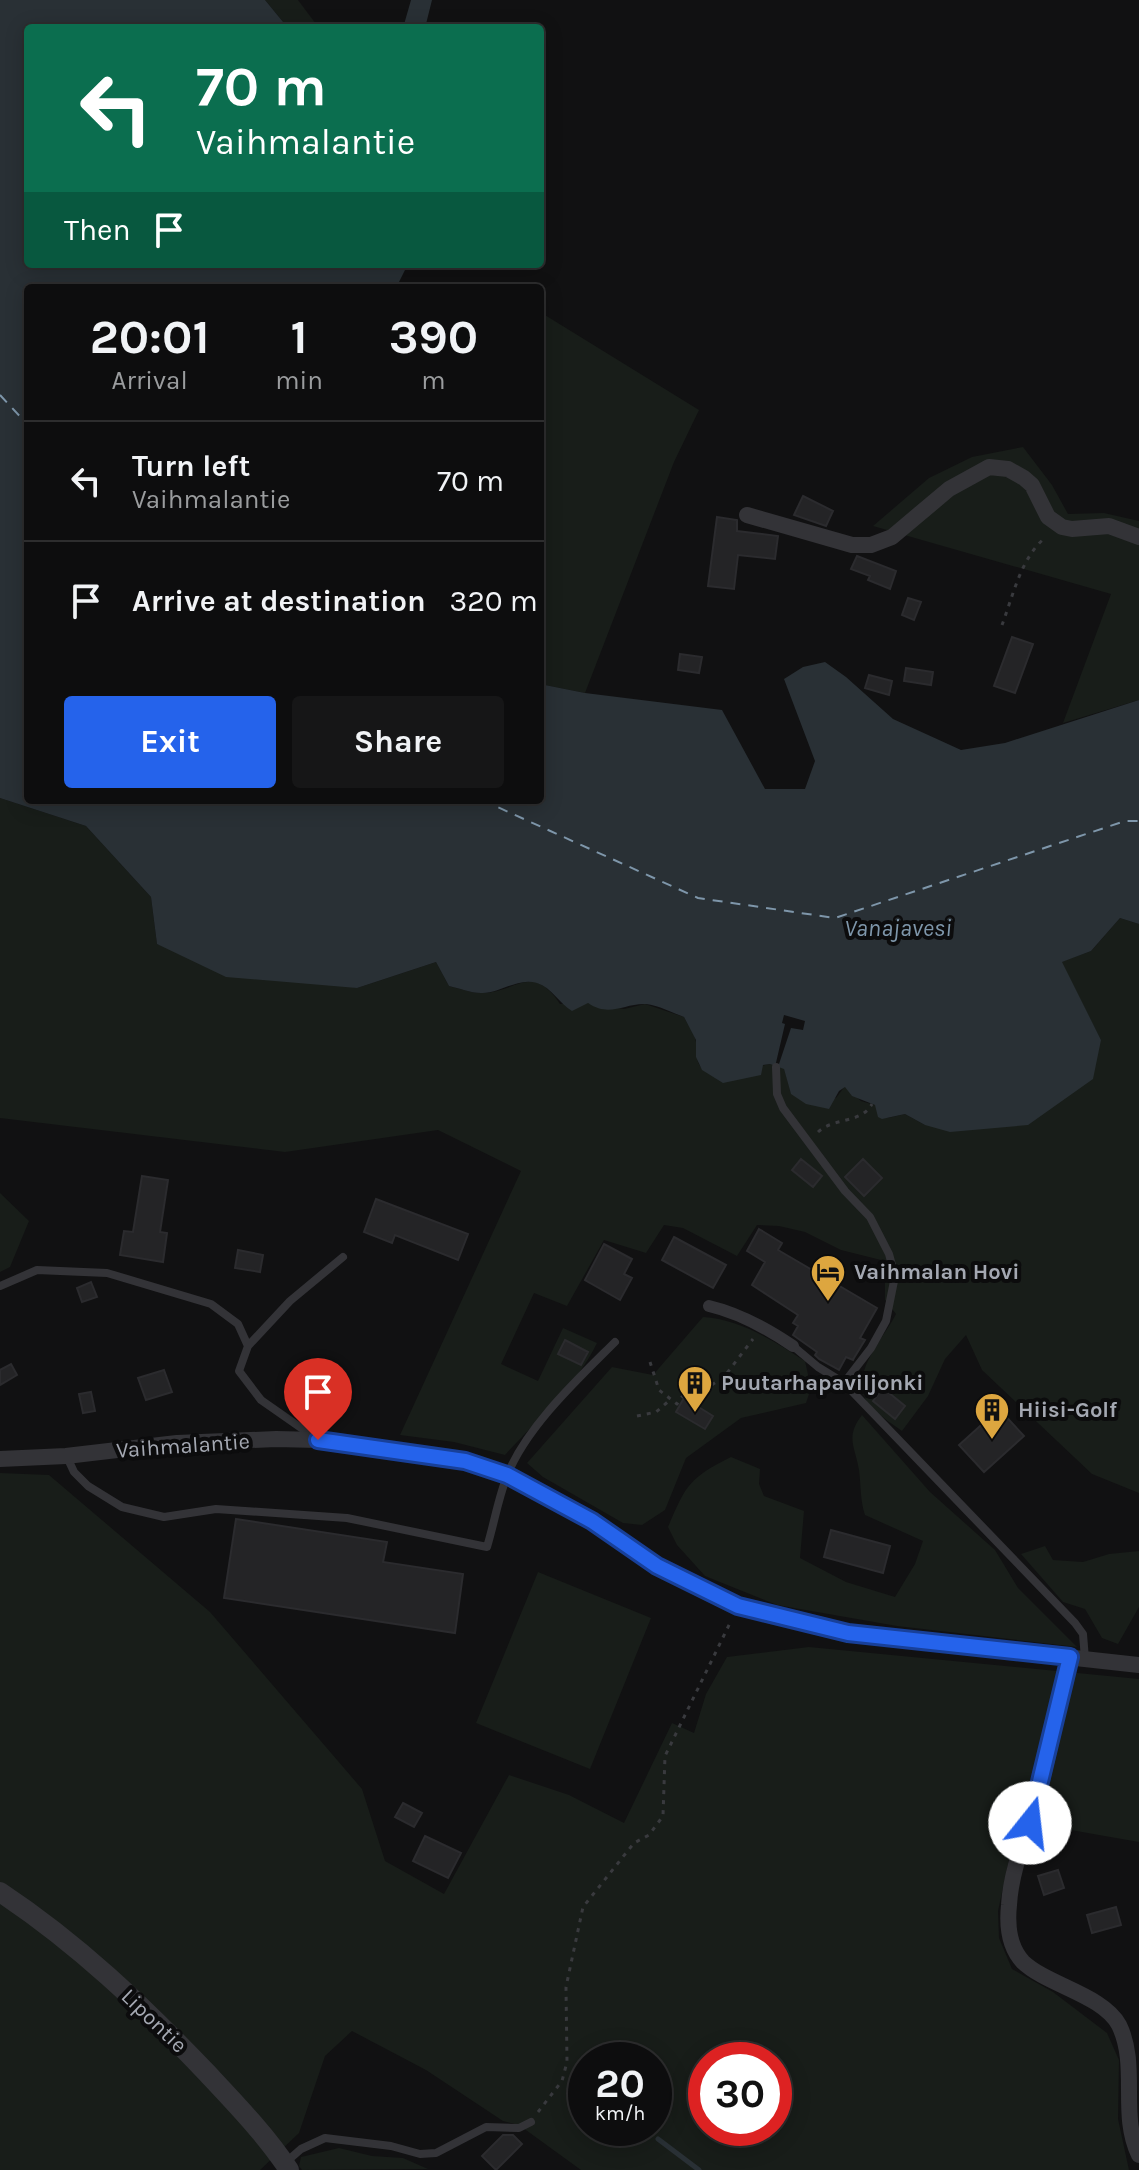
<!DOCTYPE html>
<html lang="en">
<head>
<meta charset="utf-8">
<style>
  :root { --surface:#0d0d0e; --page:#161617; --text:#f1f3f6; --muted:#9a9c9e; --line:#2d2d2e; --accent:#2563eb }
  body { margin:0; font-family:Karla,sans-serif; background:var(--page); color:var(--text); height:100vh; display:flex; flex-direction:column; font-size:30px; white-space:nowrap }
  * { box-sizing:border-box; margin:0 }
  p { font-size:26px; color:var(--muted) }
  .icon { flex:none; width:44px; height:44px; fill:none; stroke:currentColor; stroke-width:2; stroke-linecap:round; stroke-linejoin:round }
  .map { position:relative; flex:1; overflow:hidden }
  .panel { position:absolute; left:24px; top:284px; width:520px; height:520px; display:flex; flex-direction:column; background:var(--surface); border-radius:8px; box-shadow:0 4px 20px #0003,0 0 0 2px var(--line) }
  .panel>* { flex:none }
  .top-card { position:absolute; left:24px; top:24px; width:520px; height:244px; border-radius:8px; box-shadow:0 4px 20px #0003,0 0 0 2px var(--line); background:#0b6e4f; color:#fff; overflow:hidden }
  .speed { position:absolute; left:568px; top:2042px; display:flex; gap:16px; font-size:40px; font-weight:700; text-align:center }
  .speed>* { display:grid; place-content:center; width:104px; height:104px; border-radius:50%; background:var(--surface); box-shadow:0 4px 20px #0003,0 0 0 2px var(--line); line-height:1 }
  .speed small { font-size:20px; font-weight:400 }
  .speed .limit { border:12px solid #d22; background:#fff; color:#111 }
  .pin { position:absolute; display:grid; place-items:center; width:68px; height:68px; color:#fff; margin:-82px -34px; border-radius:50% 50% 50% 0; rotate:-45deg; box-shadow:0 0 8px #0007 }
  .pin .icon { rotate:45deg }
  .me { position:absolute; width:88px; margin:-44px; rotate:16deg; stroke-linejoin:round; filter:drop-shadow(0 0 6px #0008) }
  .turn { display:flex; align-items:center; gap:28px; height:168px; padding:0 40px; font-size:36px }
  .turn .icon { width:104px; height:104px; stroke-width:2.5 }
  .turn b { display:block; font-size:56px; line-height:68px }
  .then { display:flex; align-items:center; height:76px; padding:0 40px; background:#0003; gap:16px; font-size:30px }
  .eta { display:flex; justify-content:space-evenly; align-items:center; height:136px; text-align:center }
  .eta b { font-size:48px; font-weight:700; line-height:56px }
  .primary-button { display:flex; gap:16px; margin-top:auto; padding:16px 40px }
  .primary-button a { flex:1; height:92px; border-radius:8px; background:var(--accent); color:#fff; font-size:32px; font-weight:700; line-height:92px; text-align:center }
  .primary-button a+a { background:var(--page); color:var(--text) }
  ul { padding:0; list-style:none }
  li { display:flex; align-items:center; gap:24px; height:120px; padding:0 40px; border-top:2px solid var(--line) }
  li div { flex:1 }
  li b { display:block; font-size:30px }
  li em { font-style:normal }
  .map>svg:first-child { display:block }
</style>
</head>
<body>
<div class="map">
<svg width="1139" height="2170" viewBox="0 0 1139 2170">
  <rect width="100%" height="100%" fill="#111112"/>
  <!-- green -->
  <path fill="#181d19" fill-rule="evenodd" d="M265 0H298L319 28H288Z
    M540 312 699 410 674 462 585 693 540 684Z
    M1023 447 1052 485 1068 514 1104 513 1139 521V700L1063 723 1111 594 873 526 929 478 972 457Z
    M0 798 86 826 151 897 157 944 357 988 436 962 449 986C459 988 470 993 481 993 514 994 532 961 560 1004L588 1003 624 1009 645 1004 684 1017C688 1025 695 1034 696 1042 698 1060 694 1066 713 1076L770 1064 784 1068 791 1093 836 1098 845 1086 861 1101 875 1105 888 1118 905 1114 925 1125 1101 1040 1061 962 1091 951 1120 918 1139 924V1493L1092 1474 982 1370 966 1335 945 1359 928 1396 902 1431C890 1422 870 1411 864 1396 854 1368 884 1338 896 1314L885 1300V1261L841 1250 805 1232 779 1226 757 1225 737 1256 683 1228 664 1225 646 1253 604 1240 567 1306 534 1293 501 1364 538 1381 563 1328 597 1343C577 1385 536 1421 505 1455L454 1442 400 1435 521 1171 438 1130 285 1152 0 1118Z
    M0 1193 29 1221 10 1267 0 1272Z
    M703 1317C740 1319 774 1341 805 1361L811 1388 806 1403 741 1418 686 1458 665 1510 642 1525 623 1523 543 1477 527 1463 612 1367 653 1375Z
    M862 1415 930 1492 995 1550 1018 1588 1077 1647 897 1626 777 1605 705 1576 677 1545 668 1527C686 1485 689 1478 731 1457L760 1469 759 1484 764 1496 804 1511 800 1558 846 1582 895 1597 915 1564 923 1541 865 1515C860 1500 861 1485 859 1470 855 1446 845 1437 862 1415Z
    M0 1473 49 1475 210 1612 362 1789 385 1861 444 1894 509 1775 569 1795 624 1823 672 1723 694 1733 706 1694 727 1657 809 1647 1139 1679V1842L1048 1826 1014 1836 998 1911 999 1938 1012 1969 1053 1992 1107 2033 1119 2060 1118 2119 1129 2170H581L519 2125 503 2121 426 2070 352 2031 325 2056 299 2133 260 2170H0ZM586 2060H654V2128H586ZM706 2060H774V2128H706Z
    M1045 1546 1053 1560 1083 1562 1109 1554 1139 1551V1607L1118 1644 1102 1638 1085 1609 1063 1602 1021 1554Z
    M538 1572 651 1618 590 1769 476 1723Z
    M339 2148 372 2156 403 2158 428 2169 302 2170 299 2166 301 2157Z"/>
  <!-- water -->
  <path fill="#293035" d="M0 0H265L288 28H28V264H408L396 288H28V800H540V684L585 693 722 710 765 789H805L815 761 784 679 803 667 825 662 846 677 893 719 961 750 1005 743 1139 700V924L1120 918 1091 951 1062 962 1101 1040 1093 1079 1028 1125 950 1132 925 1125 905 1114 882 1119 878 1117 875 1105 852 1096 845 1087 839 1091 829 1109 806 1104 791 1094 784 1069 770 1064 763 1065 761 1075 723 1083 702 1070 696 1057V1040L684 1017C673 1013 658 1005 646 1004 624 1003 610 1018 588 1003L572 1011C559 1003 552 988 537 983 517 977 500 994 481 993 470 993 459 988 449 986L436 962 357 988 226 977 157 944 151 897 86 826 0 798Z
    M411 0H432L425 28H403Z"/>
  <!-- pier -->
  <path fill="#111112" d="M784 1015 805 1021 803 1030 791 1028 778 1067H775L785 1024 782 1023Z"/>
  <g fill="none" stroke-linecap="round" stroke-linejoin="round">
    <!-- stream -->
    <path stroke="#293035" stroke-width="5" d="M658 2139 699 2170"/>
    <!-- ferry -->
    <path stroke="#7e96aa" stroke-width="2" stroke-dasharray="10 8" stroke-linecap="butt" d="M0 395 28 425
      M482 800 698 898 835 918 1125 821H1139"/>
  </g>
  <!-- building -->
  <path fill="#242426" stroke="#2b2b2e" stroke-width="2" d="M803 496 833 511 826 526 794 515Z
    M717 517 737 520V531L778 536 775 559 738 555 734 589 708 586Z
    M857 556 896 571 890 589 868 580 870 576 851 569Z
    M908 598 921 602 914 620 902 615Z
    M1012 637 1033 644 1015 693 994 686Z
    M680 654 702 657 699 673 678 670Z
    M906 668 933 672 931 685 904 681Z
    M869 675 892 681 889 695 865 688Z
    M801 1159 822 1176 813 1187 792 1170Z
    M863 1159 882 1178 864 1196 845 1177Z
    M142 1176 168 1180 160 1232 167 1233 163 1262 120 1255 124 1231 133 1232Z
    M376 1199 468 1234 458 1260 395 1235 392 1243 364 1232Z
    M759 1229 782 1243 778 1250 877 1308 860 1338 865 1340 854 1358 853 1360 846 1357 839 1370 819 1359 815 1355 817 1352 793 1335 798 1326 793 1323 798 1315 752 1285 765 1262 747 1251Z
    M674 1237 726 1265 713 1288 662 1260Z
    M604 1244 632 1259 624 1274 632 1278 620 1300 585 1280Z
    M238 1250 263 1255 260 1272 235 1268Z
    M91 1282 97 1297 82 1302 77 1288Z
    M565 1340 588 1352 581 1365 558 1354Z
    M11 1364 17 1375 0 1385V1370Z
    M164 1370 172 1392 146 1400 138 1378Z
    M883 1388 905 1406 895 1419 873 1401Z
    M91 1392 95 1411 83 1413 79 1394Z
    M684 1398 713 1416 705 1429 676 1412Z
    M999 1409 1024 1436 984 1472 959 1445Z
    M236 1519 387 1542 383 1562 463 1574 455 1633 224 1598Z
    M831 1530 890 1546 883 1573 824 1557Z
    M403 1803 422 1813 414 1827 395 1817Z
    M425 1836 461 1853 448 1878 413 1861Z
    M1058 1870 1064 1888 1044 1895 1038 1876Z
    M1116 1907 1121 1925 1092 1933 1087 1915Z
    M503 2135H513L522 2144 496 2170 482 2156Z"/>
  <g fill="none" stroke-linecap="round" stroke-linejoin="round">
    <!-- path -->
    <path stroke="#393a3e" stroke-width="3" stroke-dasharray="4 6" stroke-linecap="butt" d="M1002 625C1013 596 1021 557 1046 537
      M818 1132C834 1117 861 1124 872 1104
      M650 1362 659 1390 677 1404 684 1394 695 1400 699 1393 724 1377 753 1339
      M637 1416 656 1412 670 1400
      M538 2112 562 2081 567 2062 566 1987 583 1907 634 1843 649 1835 663 1816 665 1756 731 1621"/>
    <!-- service -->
    <path stroke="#333337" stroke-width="8" d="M776 1067 777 1094 783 1108 845 1191 870 1217 889 1254 895 1276 886 1321 871 1348 844 1383
      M0 1286 37 1270 107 1273 211 1304 238 1324 248 1346 239 1371 261 1400 314 1437
      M248 1346 290 1301 343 1257
      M793 1346 818 1367 844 1383 1075 1623 1083 1634 1085 1659
      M67 1457 74 1472 88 1486 122 1507 164 1517 216 1509 347 1518 487 1547C494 1524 498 1499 507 1476 526 1427 578 1379 615 1342
      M285 2163 301 2149 325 2138 391 2146 420 2154 436 2153 486 2127 519 2128 531 2122"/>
    <!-- pedestrian -->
    <path stroke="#333337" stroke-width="12" d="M709 1306C739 1313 768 1329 793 1346"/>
    <!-- minor -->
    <path stroke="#333337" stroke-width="16" d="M747 515 852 545H871L892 537 949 489 989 467 1008 469 1024 478 1032 485 1048 517 1062 527 1072 529 1109 526 1139 537
      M0 1459 66 1456 177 1443 276 1439 318 1440 465 1461 507 1475 592 1521 657 1566 738 1606 848 1633 1139 1665
      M1070 1657C1059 1704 1050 1752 1037 1799 1027 1833 1011 1869 1009 1905 1007 1924 1009 1947 1023 1962 1047 1985 1103 1995 1119 2025 1139 2066 1119 2114 1139 2155"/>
    <!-- tertiary -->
    <path stroke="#333337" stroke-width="20" d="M0 1892C77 1943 143 2006 206 2072 235 2103 266 2135 289 2170"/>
  </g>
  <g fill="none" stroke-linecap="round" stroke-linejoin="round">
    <!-- route casing -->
    <g stroke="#184099" stroke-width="20">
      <path id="route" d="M318 1440 465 1461 507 1475 592 1521 657 1566 738 1606 848 1633 1070 1657 1030 1823"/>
    </g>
    <!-- route -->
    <use href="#route" stroke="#2563eb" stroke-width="14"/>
  </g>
  <!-- icons -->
  <defs>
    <g id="hotel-pin" transform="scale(1.8)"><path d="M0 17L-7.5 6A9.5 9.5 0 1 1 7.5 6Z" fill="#dda63f" stroke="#0c0c0d"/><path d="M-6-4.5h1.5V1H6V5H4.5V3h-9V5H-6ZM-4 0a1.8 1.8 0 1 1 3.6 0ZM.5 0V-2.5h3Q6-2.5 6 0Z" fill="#111"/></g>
    <g id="building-pin" transform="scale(1.8)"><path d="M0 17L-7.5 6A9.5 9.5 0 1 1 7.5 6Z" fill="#dda63f" stroke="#0c0c0d"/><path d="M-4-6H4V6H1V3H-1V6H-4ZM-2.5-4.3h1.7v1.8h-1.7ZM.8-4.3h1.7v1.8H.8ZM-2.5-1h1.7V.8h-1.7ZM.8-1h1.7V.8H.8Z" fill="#111"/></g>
  </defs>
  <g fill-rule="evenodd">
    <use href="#hotel-pin" x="828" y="1272"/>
    <use href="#building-pin" x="695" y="1383"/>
    <use href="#building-pin" x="992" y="1410"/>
  </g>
  <g text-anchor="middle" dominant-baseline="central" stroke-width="8" stroke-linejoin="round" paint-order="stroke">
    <!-- poi labels -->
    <g font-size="22" font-weight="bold" fill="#a4a8b2" stroke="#0c0c0d" text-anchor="start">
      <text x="854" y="1272">Vaihmalan Hovi</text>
      <text x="721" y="1383">Puutarhapaviljonki</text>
      <text x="1018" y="1410">Hiisi-Golf</text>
    </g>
    <!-- street labels -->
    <g font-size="22" fill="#a4a8b2" stroke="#0c0c0d">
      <text transform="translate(183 1446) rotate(-4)">Vaihmalantie</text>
      <text transform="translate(154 2021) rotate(44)">Lipontie</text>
    </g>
    <!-- water labels -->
    <g font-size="24" font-style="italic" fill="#7e96aa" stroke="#0c0c0d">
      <text x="898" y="928">Vanajavesi</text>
    </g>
  </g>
</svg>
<div class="speed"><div>20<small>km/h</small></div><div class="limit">30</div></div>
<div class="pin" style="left:318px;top:1440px;background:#d93025"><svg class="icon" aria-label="arrive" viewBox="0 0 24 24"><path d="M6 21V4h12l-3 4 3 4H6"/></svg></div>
<svg class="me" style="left:1030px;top:1823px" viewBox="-20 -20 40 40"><circle r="19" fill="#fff"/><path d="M0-13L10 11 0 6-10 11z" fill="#2563eb"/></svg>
<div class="top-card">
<div class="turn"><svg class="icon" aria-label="left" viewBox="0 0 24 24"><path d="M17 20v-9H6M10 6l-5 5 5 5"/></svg><div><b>70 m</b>Vaihmalantie</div></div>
<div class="then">Then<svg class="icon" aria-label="arrive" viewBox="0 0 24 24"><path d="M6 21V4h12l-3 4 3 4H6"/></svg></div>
</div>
<section class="panel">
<div class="eta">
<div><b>20:01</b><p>Arrival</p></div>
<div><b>1</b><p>min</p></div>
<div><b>390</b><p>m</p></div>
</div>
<ul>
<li><svg class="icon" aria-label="left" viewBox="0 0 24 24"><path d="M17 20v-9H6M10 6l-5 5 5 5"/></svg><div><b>Turn left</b><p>Vaihmalantie</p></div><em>70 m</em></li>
<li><svg class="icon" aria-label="arrive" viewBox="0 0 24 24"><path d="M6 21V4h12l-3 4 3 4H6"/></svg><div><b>Arrive at destination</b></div><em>320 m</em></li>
</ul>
<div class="primary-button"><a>Exit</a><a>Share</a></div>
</section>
</div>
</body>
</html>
